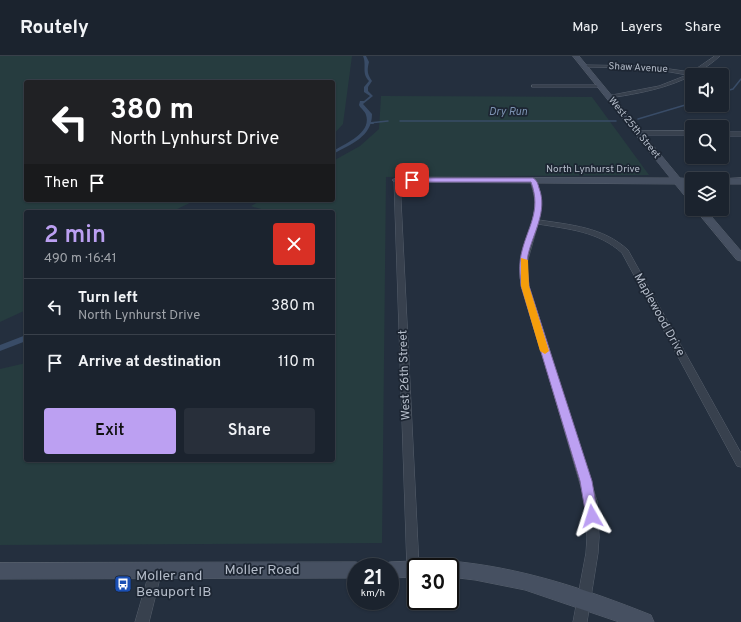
<!DOCTYPE html>
<html lang="en">
<head>
<meta charset="utf-8">
<style>
  :root { --surface:#1b232e; --page:#282f3a; --text:#f1f3f6; --muted:#a0a4aa; --line:#39404a; --accent:#bca0f2 }
  body { margin:0; font-family:Overpass,sans-serif; background:var(--page); color:var(--text); height:100vh; display:flex; flex-direction:column; font-size:15px; white-space:nowrap }
  * { box-sizing:border-box; margin:0 }
  p { font-size:13px; color:var(--muted) }
  .icon { flex:none; width:22px; height:22px; fill:none; stroke:currentColor; stroke-width:2; stroke-linecap:round; stroke-linejoin:round }
  .map { position:relative; flex:1; overflow:hidden }
  .drawer { position:absolute; left:24px; top:154px; width:311px; height:252px; display:flex; flex-direction:column; background:var(--surface); border-radius:4px; box-shadow:0 1px 3px #0004,0 0 0 1px var(--line) }
  .drawer>* { flex:none }
  .top-card { position:absolute; left:24px; top:24px; width:311px; height:122px; border-radius:4px; box-shadow:0 1px 3px #0004,0 0 0 1px var(--line); background:#202124; color:#fff; overflow:hidden }
  .controls { position:absolute; left:685px; top:12px; display:grid; gap:8px }
  .controls a { display:grid; place-items:center; width:44px; height:44px; border-radius:4px; background:var(--surface); box-shadow:0 1px 3px #0004,0 0 0 1px var(--line); font-size:20px }
  .speed { position:absolute; left:347px; top:502px; display:flex; gap:8px; font-size:20px; font-weight:700; text-align:center }
  .speed>* { display:grid; place-content:center; width:52px; height:52px; border-radius:50%; background:var(--surface); box-shadow:0 1px 3px #0004,0 0 0 1px var(--line); line-height:1 }
  .speed small { font-size:10px; font-weight:400 }
  .speed .limit { border:2px solid #111; border-radius:6px; background:#fff; color:#111 }
  .pin { position:absolute; display:grid; place-items:center; width:34px; height:34px; color:#fff; margin:-17px; border-radius:8px; box-shadow:0 2px 6px #0006 }
  .me { position:absolute; width:44px; margin:-22px; rotate:354deg; stroke-linejoin:round; filter:drop-shadow(0 0 3px #0008) }
  .turn { display:flex; align-items:center; gap:14px; height:84px; padding:0 20px; font-size:18px }
  .turn .icon { width:52px; height:52px; stroke-width:2.5 }
  .turn b { display:block; font-size:28px; line-height:34px }
  .then { display:flex; align-items:center; height:38px; padding:0 20px; background:#0003; gap:8px; font-size:15px }
  .round { display:grid; place-items:center; flex:none; width:42px; height:42px; border-radius:4px; background:var(--page) }
  .headline { display:flex; align-items:center; justify-content:space-between; height:68px; padding:0 20px }
  h1 { font-size:24px; font-weight:600; line-height:30px; color:var(--accent) }
  .primary-button { display:flex; gap:8px; margin-top:auto; padding:8px 20px }
  .primary-button a { flex:1; height:46px; border-radius:4px; background:var(--accent); color:#111; font-size:16px; font-weight:600; line-height:46px; text-align:center }
  .primary-button a+a { background:var(--page); color:var(--text) }
  ul { padding:0; list-style:none }
  li { display:flex; align-items:center; gap:12px; height:56px; padding:0 20px; border-top:1px solid var(--line) }
  li div { flex:1 }
  li b { display:block; font-size:15px }
  li em { font-style:normal }
  header { display:flex; align-items:center; gap:24px; box-sizing:border-box; height:56px; padding:0 20px; background:var(--surface); border-bottom:1px solid var(--line) }
  header strong { font-size:19px }
  nav { display:flex; gap:22px; margin-inline-start:auto; font-size:14px }
  .map>svg:first-child { display:block }
</style>
</head>
<body>
<header>
<strong>Routely</strong>
<nav><a>Map</a><a>Layers</a><a>Share</a></nav>
</header>
<div class="map">
<svg width="741" height="566" viewBox="0 0 741 566">
  <rect width="100%" height="100%" fill="#242f3e"/>
  <!-- green -->
  <path fill="#263c3f" d="M0 0H352L343 68 333 79V26H26V144H196L171 156H26V254L0 266Z
    M381 40 592 41 649 119 386 121 382 487 0 489V313L26 307V404H333V156C306 156 277 160 251 150L262 144H333V105L360 90 379 73Z"/>
  <!-- water -->
  <path fill="#394c67" d="M363 0H366L369 6C367 14 367 18 372 25L368 31V35L373 40 363 48 372 58C372 81 351 88 333 98V95C345 88 372 77 366 59 365 55 361 53 359 49L360 45H364L370 40 364 36V31L369 25C361 17 367 9 363 0Z
    M26 279V285L0 295V289Z"/>
  <g fill="none" stroke-linecap="round" stroke-linejoin="round">
    <!-- stream-far1 -->
    <path stroke="#394c67" stroke-width="1.5" d="M722 36 733 33 741 23
      M638 63 692 47
      M400 65H616
      M369 67 388 65"/>
    <!-- stream -->
    <path stroke="#394c67" stroke-width="2" d="M369 67H373"/>
    <!-- street casing -->
    <g stroke="#565f6c" stroke-width="1">
      <path id="street" d="M715 0H720C689 28 650 36 609 42L607 41V40L659 30 687 19 648 12 585 11 583 10 585 9 648 10 691 16Z
        M532 29H601L603 30 601 31H532Z
        M692 75V79H638L635 77 638 75Z
        M722 76H741V80H722Z
        M397 122 400 124 419 511H416V518L413 519 408 517 407 513 394 124Z
        M531 123H535C542 136 542 149 539 164 571 169 603 171 628 194L741 397V411L737 410 622 197C598 175 568 173 538 168L527 207 529 230 597 445 599 481 598 497 587 566H573L586 497 587 481 585 445 520 222C517 195 535 172 535 145 534 138 532 131 530 124Z
        M156 508 161 510 162 514 149 566H135L150 514 151 510Z"/>
    </g>
    <!-- secondary casing -->
    <g stroke="#565f6c" stroke-width="1">
      <path id="secondary" d="M573 0H579L680 122 695 123H692V128H684L692 137V146L689 145 675 128 394 126 392 124 397 121 670 122Z
        M741 122V128H722V123H719Z
        M695 153H705L741 195V205L737 204Z
        M416 505 423 507 424 511H416V521L390 522V511H382L383 508 390 506Z
        M450 505C520 511 586 533 651 559L654 566H619L525 534 475 524 450 521V511H442L443 507Z
        M356 506 363 508 364 511H356V522L0 523V507Z"/>
    </g>
    <!-- street -->
    <use href="#street" fill="#38414e" fill-rule="evenodd"/>
    <!-- secondary -->
    <use href="#secondary" fill="#465061" fill-rule="evenodd"/>
  </g>
  <!-- route -->
  <path fill="#bca0f2" stroke="#7a689d" d="M412 122H533C537 124 538 128 539 132 548 155 533 177 528 199 526 209 528 219 529 230L592 425 598 460 596 463 592 465 587 463 586 460 580 425 521 230C520 219 519 209 521 199 527 171 542 156 531 126H410V123Z"/>
  <!-- slow -->
  <path fill="#f59e0b" d="M521 202 528 204 529 230 549 295 545 298 540 295 521 230Z"/>
  <!-- icons -->
  <defs>
    <g id="bus-square" transform="scale(0.9)"><rect x="-9" y="-9" width="18" height="18" rx="4" fill="#1a4fb4" stroke="#1d2633"/><path d="M-5-6H5V4H4V6H2V4H-2V6H-4V4H-5ZM-3.5-4V0h7V-4ZM-3.5 1.2v1.5H-2V1.2ZM2 1.2v1.5H3.5V1.2Z" fill="#fff"/></g>
  </defs>
  <g fill-rule="evenodd">
    <use href="#bus-square" x="123" y="528"/>
  </g>
  <g text-anchor="middle" dominant-baseline="central" stroke-width="3.5" stroke-linejoin="round" paint-order="stroke">
    <!-- far-street labels -->
    <g font-size="10" fill="#b4bcc9" stroke="#1d2633">
      <text transform="translate(638 12) rotate(3)">Shaw Avenue</text>
      <text transform="translate(634 72) rotate(51)">West 25th Street</text>
      <text x="593" y="113">North Lynhurst Drive</text>
    </g>
    <!-- far-water labels -->
    <g font-size="11" font-style="italic" fill="#7c92b1" stroke="#1d2633">
      <text x="508" y="56">Dry Run</text>
    </g>
    <!-- street labels -->
    <g font-size="12" fill="#b4bcc9" stroke="#1d2633">
      <text transform="translate(659 259) rotate(61)">Maplewood Drive</text>
      <text transform="translate(405 319) rotate(-92)">West 26th Street</text>
    </g>
    <!-- near-street labels -->
    <g font-size="14" fill="#b4bcc9" stroke="#1d2633">
      <text x="262" y="514">Moller Road</text>
    </g>
    <!-- near-poi labels -->
    <g font-size="14" fill="#b4bcc9" stroke="#1d2633" text-anchor="start">
      <text x="136" y="520">Moller and<tspan x="136" dy="16">Beauport IB</tspan></text>
    </g>
  </g>
</svg>
<div class="controls">
<a><svg class="icon" aria-label="sound" viewBox="0 0 24 24"><path d="M4 9h4l5-4v14l-5-4H4zM17 9q2 3 0 6"/></svg></a>
<a><svg class="icon" aria-label="search" viewBox="0 0 24 24"><circle cx="10" cy="10" r="6"/><path d="M15 15l6 6"/></svg></a>
<a><svg class="icon" aria-label="layers" viewBox="0 0 24 24"><path d="M12 4l9 5-9 5-9-5zM3 14l9 5 9-5"/></svg></a>
</div>
<div class="speed"><div>21<small>km/h</small></div><div class="limit">30</div></div>
<div class="pin" style="left:412px;top:124px;background:#d93025"><svg class="icon" aria-label="arrive" viewBox="0 0 24 24"><path d="M6 21V4h12l-3 4 3 4H6"/></svg></div>
<svg class="me" style="left:592px;top:460px" viewBox="-20 -20 40 40"><path d="M0-17L14 15 0 8-14 15z" fill="#bca0f2" stroke="#fff" stroke-width="4"/></svg>
<div class="top-card">
<div class="turn"><svg class="icon" aria-label="left" viewBox="0 0 24 24"><path d="M17 20v-9H6M10 6l-5 5 5 5"/></svg><div><b>380 m</b>North Lynhurst Drive</div></div>
<div class="then">Then<svg class="icon" aria-label="arrive" viewBox="0 0 24 24"><path d="M6 21V4h12l-3 4 3 4H6"/></svg></div>
</div>
<section class="drawer">
<div class="headline"><div><h1>2 min</h1><p>490 m · 16:41</p></div><a class="round" style="background:#d93025;color:#fff"><svg class="icon" aria-label="close" viewBox="0 0 24 24"><path d="M6 6l12 12M18 6L6 18"/></svg></a></div>
<ul>
<li><svg class="icon" aria-label="left" viewBox="0 0 24 24"><path d="M17 20v-9H6M10 6l-5 5 5 5"/></svg><div><b>Turn left</b><p>North Lynhurst Drive</p></div><em>380 m</em></li>
<li><svg class="icon" aria-label="arrive" viewBox="0 0 24 24"><path d="M6 21V4h12l-3 4 3 4H6"/></svg><div><b>Arrive at destination</b></div><em>110 m</em></li>
</ul>
<div class="primary-button"><a>Exit</a><a>Share</a></div>
</section>
</div>
</body>
</html>
